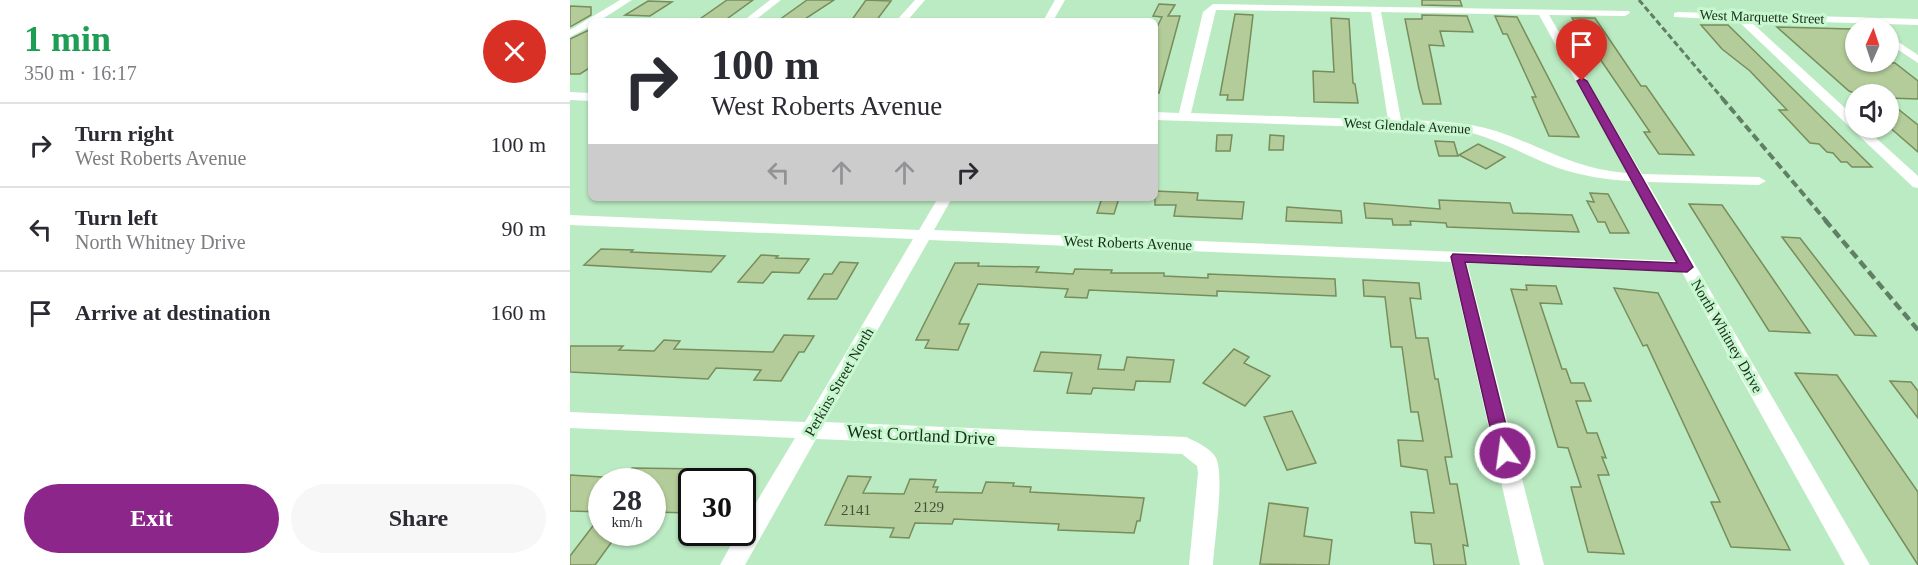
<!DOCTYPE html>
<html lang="en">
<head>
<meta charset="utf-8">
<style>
  :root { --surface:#fff; --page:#f7f7f7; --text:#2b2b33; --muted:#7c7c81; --line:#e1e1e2; --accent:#8d268b }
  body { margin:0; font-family:Georgia,serif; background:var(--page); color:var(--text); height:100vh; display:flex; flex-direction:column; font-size:22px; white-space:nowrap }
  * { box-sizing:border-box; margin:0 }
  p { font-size:20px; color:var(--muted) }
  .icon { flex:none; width:33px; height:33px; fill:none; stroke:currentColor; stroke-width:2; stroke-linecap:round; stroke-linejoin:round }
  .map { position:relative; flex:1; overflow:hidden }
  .drawer { display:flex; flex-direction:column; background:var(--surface); width:570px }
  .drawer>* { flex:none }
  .banner { position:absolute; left:18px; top:18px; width:570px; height:183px; border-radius:9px; box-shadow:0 2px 4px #0004; background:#fff; color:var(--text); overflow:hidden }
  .needle { width:39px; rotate:3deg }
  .buttons { position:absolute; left:1275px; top:18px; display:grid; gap:12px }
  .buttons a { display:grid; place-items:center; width:54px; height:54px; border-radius:50%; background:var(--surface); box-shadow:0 2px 4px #0004; font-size:30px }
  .speed { position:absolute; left:18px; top:468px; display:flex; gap:12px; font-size:30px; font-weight:700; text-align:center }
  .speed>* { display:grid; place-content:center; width:78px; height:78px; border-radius:50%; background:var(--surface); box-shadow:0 2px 4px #0004; line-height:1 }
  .speed small { font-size:15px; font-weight:400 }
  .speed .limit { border:3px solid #111; border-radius:9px; background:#fff; color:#111 }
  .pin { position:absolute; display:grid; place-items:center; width:51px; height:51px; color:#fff; margin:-62px -26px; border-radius:50% 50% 50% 0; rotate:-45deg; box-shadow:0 0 6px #0007 }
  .pin .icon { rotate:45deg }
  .me { position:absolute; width:66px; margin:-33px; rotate:346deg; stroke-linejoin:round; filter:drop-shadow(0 0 4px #0008) }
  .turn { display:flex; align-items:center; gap:21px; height:126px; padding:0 24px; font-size:27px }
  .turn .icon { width:78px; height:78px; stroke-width:2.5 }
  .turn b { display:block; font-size:42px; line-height:51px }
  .lanes { display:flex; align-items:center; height:57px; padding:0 24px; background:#0003; justify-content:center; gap:30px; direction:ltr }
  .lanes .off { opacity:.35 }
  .round { display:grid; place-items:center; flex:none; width:63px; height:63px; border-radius:32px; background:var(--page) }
  .summary { display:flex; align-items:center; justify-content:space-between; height:102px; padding:0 24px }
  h1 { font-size:36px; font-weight:800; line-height:45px; color:#1e9e55 }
  .action { display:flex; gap:12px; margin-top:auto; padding:12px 24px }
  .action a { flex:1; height:69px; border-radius:36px; background:var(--accent); color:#fff; font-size:24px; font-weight:800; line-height:69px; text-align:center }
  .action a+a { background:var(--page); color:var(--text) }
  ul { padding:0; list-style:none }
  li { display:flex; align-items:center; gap:18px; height:84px; padding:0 24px; border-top:2px solid var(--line) }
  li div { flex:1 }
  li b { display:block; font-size:22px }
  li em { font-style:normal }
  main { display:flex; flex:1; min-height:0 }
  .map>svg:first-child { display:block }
</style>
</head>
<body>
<main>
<section class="drawer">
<div class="summary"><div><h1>1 min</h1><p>350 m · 16:17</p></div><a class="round" style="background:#d93025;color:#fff"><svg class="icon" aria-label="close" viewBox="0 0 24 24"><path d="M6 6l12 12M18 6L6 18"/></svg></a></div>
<ul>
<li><svg class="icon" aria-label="right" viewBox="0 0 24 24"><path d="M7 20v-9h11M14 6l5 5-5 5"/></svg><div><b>Turn right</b><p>West Roberts Avenue</p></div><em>100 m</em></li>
<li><svg class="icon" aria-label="left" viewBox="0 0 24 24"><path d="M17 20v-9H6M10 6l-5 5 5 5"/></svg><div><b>Turn left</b><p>North Whitney Drive</p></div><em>90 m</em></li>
<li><svg class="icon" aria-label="arrive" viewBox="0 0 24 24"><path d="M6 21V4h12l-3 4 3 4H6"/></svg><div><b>Arrive at destination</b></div><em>160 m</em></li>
</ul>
<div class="action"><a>Exit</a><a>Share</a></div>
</section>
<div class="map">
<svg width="1348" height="565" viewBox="0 0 1348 565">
  <rect width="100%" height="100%" fill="#bbebc2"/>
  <!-- building -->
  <path fill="#b4cc99" stroke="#778d5c" stroke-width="1.5" d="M157 0H183L154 21H127Z
    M237 0H264L232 21 209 20Z
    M296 0 321 1 306 21H281Z
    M852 0H890L892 6 852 5Z
    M78 1 102 2 80 16 55 15Z
    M589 4 605 5 598 16H610L589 93 585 92V31L592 17 583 16Z
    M0 6 21 7V15L0 27Z
    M665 14 683 15 673 100H657L658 95H650Z
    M852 15 897 16 903 32 870 31 874 46 859 45 871 104H853L849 89 835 19H852Z
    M925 16 947 17 1009 137 979 136 962 97H966L937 34H933Z
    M761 18 779 19 783 83 785 84 788 103 744 102 743 71 764 72Z
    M1002 18H1025L1071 86H1076L1124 155 1089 154 1074 132H1080Z
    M1131 25H1158L1302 167H1282L1277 162H1271L1263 153 1257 152 1249 144 1240 143 1209 110H1217L1180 71 1152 49Z
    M1207 27 1281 29 1286 33V62L1325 63 1348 81V99L1318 98V94H1287L1279 91Z
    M21 29V67L10 74H0V39Z
    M1318 101 1348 125V152L1318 126Z
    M647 135H662L660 151H646Z
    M700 135 714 136 713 150H699Z
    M865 141 884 142 888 156H869Z
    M908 144 935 157 916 169 889 155Z
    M585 191 628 193 627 200 674 202 672 219 604 216 606 205H585Z
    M1020 193 1038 194 1059 233H1040L1035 222H1028L1017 201 1024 202Z
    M532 198H549L544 214 527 213Z
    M869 200 940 203 943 213 1002 215 1009 232 877 227 876 223 840 221 841 225H823L822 219 796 218 794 203 870 209Z
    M1119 204 1152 205 1240 333 1199 331Z
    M717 207 771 211 772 223 716 221Z
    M1212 237 1230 238 1306 336 1285 335Z
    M31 249 63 250 61 252 155 256 141 272 14 265Z
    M191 255 208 256 206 258 239 259 229 273 202 272 193 283 168 282Z
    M270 262 288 263 267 299H238L254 274H262Z
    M385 263H409L408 266 469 267 466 272 503 274 505 269 542 270 541 273H594V276L638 278V274L765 279 766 296 647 291V296L519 290 517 298 495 297 498 289 408 284 389 324H399L388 350 355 348 359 340H346Z
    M793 280 849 283 851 299 840 298 846 338H858L865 379H868L882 457H875L880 484H887L898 546 893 545 896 565H864L861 544 845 543 841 512 864 513 857 470 831 466 828 440 853 441 848 412H841L832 347H821L815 297 794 296Z
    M956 285 986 286 992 304 970 303 992 369H996L1001 383H1014L1021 401H1006L1017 433H1027L1036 458 1032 457 1039 475H1028L1054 554 1018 552 1001 487H1011L998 448 988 447 941 289 957 290Z
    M1044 288 1088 293 1220 550 1161 547 1141 502H1150L1077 345 1073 346Z
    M214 335 244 336 234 352H229L211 381 184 380 191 370 146 368 138 379 0 372V346H53L49 350 84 351 94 340 110 341 104 349 203 352Z
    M664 349 679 357 674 363 700 376 675 406 633 383Z
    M471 352 531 355 528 369 554 370 557 357 604 360 600 382 566 381 564 390 523 388 521 394 497 393 502 373 464 371Z
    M1225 373 1267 375 1348 492V565Z
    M1320 381 1341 382 1348 391V418Z
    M722 411 746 463 717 470 694 417Z
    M62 468 132 469 122 482V513L82 512V482H52Z
    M0 475 32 477V512L0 511Z
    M278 476 301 477 293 493 334 494 340 479 366 480 363 487H368L366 492 412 493 416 482 444 483 443 486 461 487 460 492 574 498 570 521H567L564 533 488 530 489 524 384 519 382 524 345 523 339 538 320 537 324 528 255 525Z
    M699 503 738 508 734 536 762 540 759 565 690 564Z
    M32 514V532H49L25 565H0V556Z"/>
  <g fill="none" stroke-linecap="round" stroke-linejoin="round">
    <!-- minor -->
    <path fill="#fff" fill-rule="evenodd" d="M50 0H62L29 21H21V26L0 37V30Z
      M200 0H211L184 21H173Z
      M345 0H355L337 21H326Z
      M485 0H495L483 21H473Z
      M643 4 1059 11 1060 13 1055 16 979 15 1072 174 1189 177 1196 181 1189 185 1077 182 1300 565H1275L1112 272 897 263 974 565H950L881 262 359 240 255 422 616 437C625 441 642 449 646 458 655 477 644 542 643 565H619L628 473 627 466 612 454 246 439 175 565H150L168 532H172V526L225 438 0 428V412L235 422 343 239 0 225V215L349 230 368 198H382L364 230 1106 261 1062 181C1037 180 1012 176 988 168 953 155 924 136 887 130L585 120V112L609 113 633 12ZM646 10 801 12 818 120 621 113ZM811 12 969 15 1057 173C1004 169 974 147 926 131 895 121 863 121 831 120Z
      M1108 12 1348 19V25L1179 20 1286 118V128H1295L1348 176V188L1343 187 1167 20 1104 17V13Z
      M1318 35 1348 55V63L1318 43Z
      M0 92 21 93V101L0 100Z"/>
    <!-- rail-far2 -->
    <path stroke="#607f64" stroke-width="3" stroke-dasharray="6 3" stroke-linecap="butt" d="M1069 0 1153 99"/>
    <!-- rail-far1 -->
    <path stroke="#607f64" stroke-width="4" stroke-dasharray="8 4" stroke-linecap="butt" d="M1152 98 1257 222"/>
    <!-- rail -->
    <path stroke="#607f64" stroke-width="4.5" stroke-dasharray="9 4.5" stroke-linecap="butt" d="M1255 220 1348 330"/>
  </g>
  <!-- route -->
  <path fill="#8d268b" stroke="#5c195a" stroke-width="1.5" d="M1012 78 1017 81 1123 267 1117 272 895 262 943 453 941 458 935 461 929 458 926 453 881 257 883 254 1107 263 1007 81Z"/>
  <g text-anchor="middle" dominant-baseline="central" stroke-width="6" stroke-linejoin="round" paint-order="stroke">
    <!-- far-street labels -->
    <g font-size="14" fill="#192b1b" stroke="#c8f8cf">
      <text transform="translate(1192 17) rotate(2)">West Marquette Street</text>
      <text transform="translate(837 126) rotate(3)">West Glendale Avenue</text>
    </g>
    <!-- street labels -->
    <g font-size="15" fill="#192b1b" stroke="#c8f8cf">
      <text transform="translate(558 243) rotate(2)">West Roberts Avenue</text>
      <text transform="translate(1157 336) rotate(60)">North Whitney Drive</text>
      <text transform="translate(269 382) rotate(-60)">Perkins Street North</text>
    </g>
    <!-- near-number labels -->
    <g font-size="15" fill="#40533a">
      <text x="359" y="507">2129</text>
      <text x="286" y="510">2141</text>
    </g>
    <!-- near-street labels -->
    <g font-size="18" fill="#192b1b" stroke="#c8f8cf">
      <text transform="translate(351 435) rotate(3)">West Cortland Drive</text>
    </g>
  </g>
</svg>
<div class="buttons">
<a><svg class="needle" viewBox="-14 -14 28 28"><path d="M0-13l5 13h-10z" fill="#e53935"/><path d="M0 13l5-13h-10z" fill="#7c7c81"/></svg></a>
<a><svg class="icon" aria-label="sound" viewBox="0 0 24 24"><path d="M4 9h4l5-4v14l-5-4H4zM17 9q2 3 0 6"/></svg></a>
</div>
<div class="speed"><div>28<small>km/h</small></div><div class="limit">30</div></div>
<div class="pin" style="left:1012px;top:81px;background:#d93025"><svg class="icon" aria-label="arrive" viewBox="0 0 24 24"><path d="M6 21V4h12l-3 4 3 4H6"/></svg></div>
<svg class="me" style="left:935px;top:453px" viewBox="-20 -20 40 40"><circle r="17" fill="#8d268b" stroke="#fff" stroke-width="3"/><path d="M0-11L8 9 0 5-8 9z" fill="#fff"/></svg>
<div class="banner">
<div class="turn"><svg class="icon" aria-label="right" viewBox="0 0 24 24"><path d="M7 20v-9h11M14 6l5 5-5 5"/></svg><div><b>100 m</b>West Roberts Avenue</div></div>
<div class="lanes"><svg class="icon off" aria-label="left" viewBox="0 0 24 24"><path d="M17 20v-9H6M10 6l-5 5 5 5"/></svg><svg class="icon off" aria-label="ahead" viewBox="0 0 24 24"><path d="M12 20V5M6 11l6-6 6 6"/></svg><svg class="icon off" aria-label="ahead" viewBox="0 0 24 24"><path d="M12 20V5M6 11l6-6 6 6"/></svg><svg class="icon" aria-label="right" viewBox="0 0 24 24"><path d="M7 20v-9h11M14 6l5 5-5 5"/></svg></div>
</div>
</div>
</main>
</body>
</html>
